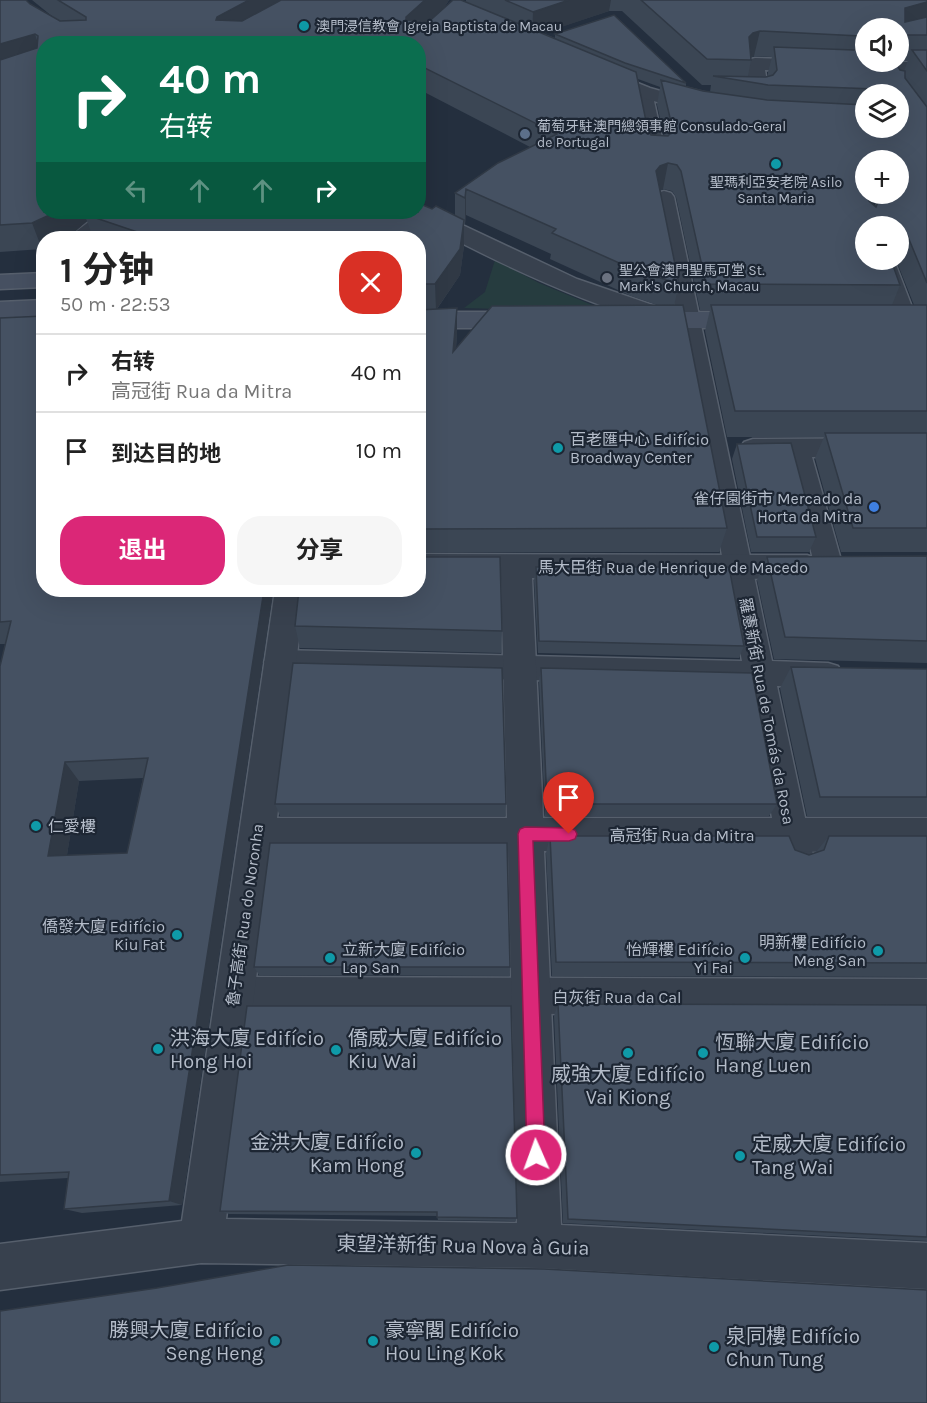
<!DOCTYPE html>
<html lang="zh">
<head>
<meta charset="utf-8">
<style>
  :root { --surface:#fff; --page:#f6f6f6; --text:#222; --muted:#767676; --line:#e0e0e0; --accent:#db2777 }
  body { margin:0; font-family:Karla,"Noto Sans SC",sans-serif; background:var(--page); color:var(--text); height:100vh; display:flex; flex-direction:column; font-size:22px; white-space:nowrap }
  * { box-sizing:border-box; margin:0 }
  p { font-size:20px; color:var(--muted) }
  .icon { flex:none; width:33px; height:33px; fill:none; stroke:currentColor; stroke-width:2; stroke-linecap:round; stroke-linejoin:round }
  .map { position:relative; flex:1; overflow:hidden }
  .drawer { position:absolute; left:36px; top:231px; width:390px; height:366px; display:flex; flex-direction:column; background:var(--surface); border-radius:24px; box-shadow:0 6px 24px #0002 }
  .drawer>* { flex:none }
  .top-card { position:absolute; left:36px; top:36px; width:390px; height:183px; border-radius:24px; box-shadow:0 6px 24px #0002; background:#0b6e4f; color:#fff; overflow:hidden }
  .controls { position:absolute; left:855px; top:18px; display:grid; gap:12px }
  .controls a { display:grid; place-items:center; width:54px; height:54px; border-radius:50%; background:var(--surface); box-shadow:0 6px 24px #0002; font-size:30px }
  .pin { position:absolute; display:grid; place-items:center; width:51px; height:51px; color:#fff; margin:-62px -26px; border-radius:50% 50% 50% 0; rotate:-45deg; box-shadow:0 0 6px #0007 }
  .pin .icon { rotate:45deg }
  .me { position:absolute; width:66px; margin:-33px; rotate:358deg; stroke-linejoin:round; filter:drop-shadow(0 0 4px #0008) }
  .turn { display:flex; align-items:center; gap:21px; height:126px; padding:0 24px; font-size:27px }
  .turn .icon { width:78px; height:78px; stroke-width:2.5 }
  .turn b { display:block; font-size:42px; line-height:51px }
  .lanes { display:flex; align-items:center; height:57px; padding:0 24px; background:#0003; justify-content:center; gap:30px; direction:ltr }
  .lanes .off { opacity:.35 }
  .round { display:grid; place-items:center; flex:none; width:63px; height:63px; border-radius:24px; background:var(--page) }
  .head { display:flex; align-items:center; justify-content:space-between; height:102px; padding:0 24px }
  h1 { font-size:36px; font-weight:700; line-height:45px }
  .primary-button { display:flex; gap:12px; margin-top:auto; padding:12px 24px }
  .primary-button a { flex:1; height:69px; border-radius:24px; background:var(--accent); color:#fff; font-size:24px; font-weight:700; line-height:69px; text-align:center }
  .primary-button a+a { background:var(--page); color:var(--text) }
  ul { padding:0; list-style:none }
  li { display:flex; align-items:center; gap:18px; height:78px; padding:0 24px; border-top:2px solid var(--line) }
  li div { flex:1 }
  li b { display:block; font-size:22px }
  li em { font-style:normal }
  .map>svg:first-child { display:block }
</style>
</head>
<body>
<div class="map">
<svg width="927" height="1403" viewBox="0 0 927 1403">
  <rect width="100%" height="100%" fill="#242f3e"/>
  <!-- green -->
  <path fill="#263c3f" d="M495 260 539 283 609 312 464 308 485 292Z"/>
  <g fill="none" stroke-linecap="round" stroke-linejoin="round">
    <!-- pedestrian casing -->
    <g stroke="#565f6c" stroke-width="3">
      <path id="pedestrian" d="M643 87 649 88 652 92 666 156 663 160H649L646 156 634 92 637 88Z
        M664 191 671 193 674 197 772 661 828 663 838 666 843 675 838 684 828 687 777 686 813 855 808 866 796 870 784 866 779 855 747 685 279 674 269 671 264 662 269 653 279 650 742 661 654 197 657 193Z
        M873 260H894L917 320 914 325 906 327 898 325 895 320Z
        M927 438V456L812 457 843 567 839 574 829 578 819 574 815 567 787 457H753L744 454 740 448 744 442 753 439Z
        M234 977 927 979V1015L234 1013 221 1008 216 995 221 982Z"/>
    </g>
    <!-- minor casing -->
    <g stroke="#565f6c" stroke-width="3">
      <path id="minor" d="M755 58 813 60 820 62 823 66 820 70 813 72 765 70 769 94 766 98 759 100 726 97 723 93 726 89 748 88 745 64 748 60Z
        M883 62H927V74L877 71 874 67 877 63Z
        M598 67 650 88 710 105 713 109 710 113 703 115 636 96 591 77 588 73 591 69Z
        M418 204 577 279 673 312 676 318 673 324 664 326 655 324C569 297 489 259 410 216L407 212H418Z
        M102 212H126L96 238H71L74 233Z
        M418 554 807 555 818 559 822 567 818 575 807 579 532 578 543 818H927V852L544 851 561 1225 927 1243V1289L540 1268 201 1263 0 1290V1244L182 1221 275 590H305L277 818H507L501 578H418ZM272 851H508L517 1223 226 1219Z"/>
    </g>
    <!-- secondary casing -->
    <g stroke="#565f6c" stroke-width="3">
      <path id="secondary" d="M44 273V287L0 289V275Z
        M44 300V316L0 318V302Z
        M418 312H523L532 314 535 320 532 326 523 328H418Z
        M641 312H751L760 314 763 320 760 326 751 328H641L632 326 629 320 632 314Z"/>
    </g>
    <!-- pedestrian -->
    <use href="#pedestrian" fill="#38414e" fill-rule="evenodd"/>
    <!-- minor -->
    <use href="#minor" fill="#38414e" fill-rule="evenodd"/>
    <!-- secondary -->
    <use href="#secondary" fill="#465061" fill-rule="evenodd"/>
  </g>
  <!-- wall -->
  <path fill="#3b4654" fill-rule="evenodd" d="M0 0 30 4 53 17 32 0H449L444 8 466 2V0H927V552H841L815 458 824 437H727L705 331 710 310H700L676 197 672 191 663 189 660 190 679 284 674 306 727 528 719 552H418V238H93L87 221 70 236 44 238V248L42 249 0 252ZM609 11H622L702 85H711L710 92 686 86V83L555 34V38L542 33ZM866 28H898V60H908L904 71 900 70ZM44 44H418V99L426 93 530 147 455 193V216L432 209 418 212H44ZM754 56 772 57 768 72V76H748L751 60V57ZM638 79 660 87 657 105 664 136 651 135 648 131ZM866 94H898L866 128ZM866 160H898V194H867L872 196 876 207 869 201 866 192ZM466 215 551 254 550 259 631 296 660 306 456 349 457 333 437 309 460 275 464 246V224H465ZM866 226H898V260H896L914 305H892L900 285Z
    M0 318 273 590 182 1205 82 1213 64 1209 68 1178 0 1182V666L6 644H0ZM143 778 127 853 67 855 79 781Z
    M737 444 816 537 809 552H751L732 459Z
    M927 556V663L774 659 757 580 767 557Z
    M536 567 744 646 739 658 538 653 534 580Z
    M295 626 502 631 501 653 300 648Z
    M791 667 927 669V816H807L780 688Z
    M541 668 777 804 769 816H545L539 682Z
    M275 804H506L505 816H280Z
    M550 836 795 850 809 855 816 852 829 836H927V977L552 976 546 853Z
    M254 967H510L509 976 259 975Z
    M558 1004 927 1005V1241L563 1223 554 1016Z
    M511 1006 517 1218 515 1221 438 1220 437 1216 229 1214 220 1211Z"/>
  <!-- shaded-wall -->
  <path fill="#303945" d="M249 0H297L222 42 216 20 217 17Z
    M425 0H449L444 8 407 42 406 17Z
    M569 0H611L609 11 532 37 533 12Z
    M927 2V25L898 32 905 8Z
    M760 31 754 56 747 58 749 37 753 33Z
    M35 34 43 59 0 73V44Z
    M425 68 426 93 418 99V72Z
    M668 163 663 189 655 192 656 171 660 166Z
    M866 164V172L859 189 857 172 860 166Z
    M466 189V215L465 224V198Z
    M56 212H99L84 214 87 221 70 236 64 238H44V248L42 249 32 223Z
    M281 212H309L284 229Z
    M464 220V246L460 275 436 310 435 284Z
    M457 308V333L454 377 453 352Z
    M264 590H273L182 1205 169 1201Z
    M65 762 79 781 64 873 48 856Z"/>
  <!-- building -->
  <path fill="#455162" stroke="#303945" stroke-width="1.5" fill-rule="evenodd" d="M0 0H26L30 4 60 21 86 20V17L58 0H249L217 17 216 20 242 21 281 0H425L406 17V20L415 21 416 27 425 25 453 0H461L636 72 648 131 651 135 668 136 673 130 661 80 703 91 767 100 866 105V128H898V94H876L875 89 768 85 713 76 766 77 773 75 777 70 774 47 854 50 861 48 865 43 860 36 760 31 753 33 749 37 751 60 707 59 641 0H927V2L905 8V22L927 17V35H898V28H866V62H895L900 70 905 71V78L927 107V283L906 232H898V226H866V260H891L900 285 706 284 681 171 677 165 668 163 660 166 656 171 679 284 635 270 552 233 556 229 466 189 465 198 455 193 498 163 557 134 425 68 418 72V44H44V212H56L32 223 0 225V60L37 48 38 36 35 34 0 44ZM866 160H898V194H891L893 199 891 202H878L876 207 869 201 857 172 860 166 866 164Z
    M505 0H569L533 12Z
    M614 15 686 83 625 63 555 34Z
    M912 50H927V71Z
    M418 203 432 209 436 206 464 220 460 249 435 284H418V238H155L84 214H88L91 212H264L271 214H290L293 212H418Z
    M683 305 727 528 418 529V310L457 308 453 352 492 306Z
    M711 305H927V411H735Z
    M44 316V590H264L169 1201 64 1209 69 1172 0 1175V666L11 621 0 622V318ZM148 758 127 853 48 856 65 762Z
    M825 433H927V528H853Z
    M791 443 816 537H757L737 444Z
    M927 556V641L785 637 767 557Z
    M418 557H500L502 631 295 626 299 590H418Z
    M536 567H729L744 646 539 641Z
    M293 663 502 668 506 804H275Z
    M791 667 927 669V797H820Z
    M541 668 752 673 777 804H547Z
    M550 836H789L795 850 809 855 824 850 829 836H927V963L556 962Z
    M270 843H507L510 967H254Z
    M558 1004 927 1005V1237L568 1219Z
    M247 1006H511L517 1218 437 1217V1212L220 1211Z
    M288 1265 544 1269 927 1290V1403H0V1311L157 1288Z"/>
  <!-- route -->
  <path fill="#db2777" stroke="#8e194d" stroke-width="1.5" d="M525 827 569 828 575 830 577 834 575 839 569 841H533L545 1155 543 1162 536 1164 530 1162 527 1155 518 834 520 829Z"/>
  <!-- markers -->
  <g fill="#0f9aa8" stroke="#1d2633" stroke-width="2">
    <circle cx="304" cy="26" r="6"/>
    <circle cx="776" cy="164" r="6"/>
    <circle cx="558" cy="448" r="6"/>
    <circle cx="36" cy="826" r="6"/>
    <circle cx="177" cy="935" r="6"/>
    <circle cx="878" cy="951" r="6"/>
    <circle cx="330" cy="958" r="6"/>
    <circle cx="745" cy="958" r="6"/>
    <circle cx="158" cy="1049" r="6"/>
    <circle cx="336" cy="1050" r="6"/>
    <circle cx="628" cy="1053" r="6"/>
    <circle cx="703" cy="1053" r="6"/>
    <circle cx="416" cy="1153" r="6"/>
    <circle cx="740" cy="1156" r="6"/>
    <circle cx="275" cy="1341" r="6"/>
    <circle cx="373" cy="1341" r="6"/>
    <circle cx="714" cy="1347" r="6"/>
  </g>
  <circle fill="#5c6f8a" stroke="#1d2633" stroke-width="2" cx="525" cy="134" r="6"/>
  <circle fill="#6b7280" stroke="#1d2633" stroke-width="2" cx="607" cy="278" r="6"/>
  <circle fill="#3f7fe0" stroke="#1d2633" stroke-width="2" cx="874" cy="507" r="6"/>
  <g text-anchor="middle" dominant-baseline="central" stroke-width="4.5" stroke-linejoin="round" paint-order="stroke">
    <!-- far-poi labels -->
    <g font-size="14" fill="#b4bcc9" stroke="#1d2633" text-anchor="start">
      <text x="316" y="26">澳門浸信教會 Igreja Baptista de Macau</text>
      <text x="537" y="126">葡萄牙駐澳門總領事館 Consulado-Geral<tspan x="537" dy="16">de Portugal</tspan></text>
      <text x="776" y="182" text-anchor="middle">聖瑪利亞安老院 Asilo<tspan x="776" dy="16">Santa Maria</tspan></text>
      <text x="619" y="270">聖公會澳門聖馬可堂 St.<tspan x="619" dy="16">Mark's Church, Macau</tspan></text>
    </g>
    <!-- poi labels -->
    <g font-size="16" fill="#b4bcc9" stroke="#1d2633" text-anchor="end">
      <text x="570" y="439" text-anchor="start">百老匯中心 Edifício<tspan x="570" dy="18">Broadway Center</tspan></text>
      <text x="862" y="498">雀仔園街市 Mercado da<tspan x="862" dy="18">Horta da Mitra</tspan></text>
      <text x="48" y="826" text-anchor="start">仁愛樓</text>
      <text x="165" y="926">僑發大廈 Edifício<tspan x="165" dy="18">Kiu Fat</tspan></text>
      <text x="866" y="942">明新樓 Edifício<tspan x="866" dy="18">Meng San</tspan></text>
      <text x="342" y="949" text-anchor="start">立新大廈 Edifício<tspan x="342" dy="18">Lap San</tspan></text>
      <text x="733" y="949">怡輝樓 Edifício<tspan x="733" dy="18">Yi Fai</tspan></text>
    </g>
    <!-- street labels -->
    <g font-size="16" fill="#b4bcc9" stroke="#1d2633">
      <text x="673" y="567">馬大臣街 Rua de Henrique de Macedo</text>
      <text transform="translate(767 711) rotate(79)">羅憲新街 Rua de Tomás da Rosa</text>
      <text x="682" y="835">高冠街 Rua da Mitra</text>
      <text transform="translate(245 915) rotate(-82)">魯子高街 Rua do Noronha</text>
      <text x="617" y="997">白灰街 Rua da Cal</text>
    </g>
    <!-- near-poi labels -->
    <g font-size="20" fill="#b4bcc9" stroke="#1d2633" text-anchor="start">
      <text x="170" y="1038">洪海大廈 Edifício<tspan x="170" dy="23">Hong Hoi</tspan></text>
      <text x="348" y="1038">僑威大廈 Edifício<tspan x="348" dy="23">Kiu Wai</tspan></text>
      <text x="715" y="1042">恆聯大廈 Edifício<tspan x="715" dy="23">Hang Luen</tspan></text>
      <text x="628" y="1074" text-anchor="middle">威強大廈 Edifício<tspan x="628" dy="23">Vai Kiong</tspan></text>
      <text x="404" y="1142" text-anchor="end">金洪大廈 Edifício<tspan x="404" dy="23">Kam Hong</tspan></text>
      <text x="752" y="1144">定威大廈 Edifício<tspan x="752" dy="23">Tang Wai</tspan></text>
      <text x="263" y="1330" text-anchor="end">勝興大廈 Edifício<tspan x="263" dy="23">Seng Heng</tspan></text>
      <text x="385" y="1330">豪寧閣 Edifício<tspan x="385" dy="23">Hou Ling Kok</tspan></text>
      <text x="726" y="1336">泉同樓 Edifício<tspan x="726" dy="23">Chun Tung</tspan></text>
    </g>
    <!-- near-street labels -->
    <g font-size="20" fill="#b4bcc9" stroke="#1d2633">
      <text transform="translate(463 1246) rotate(1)">東望洋新街 Rua Nova à Guia</text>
    </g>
  </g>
</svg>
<div class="controls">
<a><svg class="icon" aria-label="sound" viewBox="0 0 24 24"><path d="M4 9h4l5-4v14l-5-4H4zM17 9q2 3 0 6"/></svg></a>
<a><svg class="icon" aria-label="layers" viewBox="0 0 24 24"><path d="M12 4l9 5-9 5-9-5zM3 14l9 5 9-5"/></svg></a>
<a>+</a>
<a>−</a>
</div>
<div class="pin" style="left:569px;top:834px;background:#d93025"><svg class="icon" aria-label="arrive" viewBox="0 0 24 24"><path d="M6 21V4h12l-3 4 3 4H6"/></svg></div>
<svg class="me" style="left:536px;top:1155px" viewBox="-20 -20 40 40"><circle r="17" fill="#db2777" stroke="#fff" stroke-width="3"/><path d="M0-11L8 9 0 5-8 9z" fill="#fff"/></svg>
<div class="top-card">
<div class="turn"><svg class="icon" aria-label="right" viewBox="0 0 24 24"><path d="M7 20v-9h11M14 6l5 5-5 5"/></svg><div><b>40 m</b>右转</div></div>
<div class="lanes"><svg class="icon off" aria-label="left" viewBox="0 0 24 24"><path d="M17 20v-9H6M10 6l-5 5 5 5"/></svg><svg class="icon off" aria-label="ahead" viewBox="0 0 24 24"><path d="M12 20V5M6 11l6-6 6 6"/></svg><svg class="icon off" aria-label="ahead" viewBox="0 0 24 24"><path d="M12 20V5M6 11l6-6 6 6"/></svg><svg class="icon" aria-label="right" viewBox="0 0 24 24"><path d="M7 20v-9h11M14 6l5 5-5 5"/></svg></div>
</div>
<section class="drawer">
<div class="head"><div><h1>1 分钟</h1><p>50 m · 22:53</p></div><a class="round" style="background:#d93025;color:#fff"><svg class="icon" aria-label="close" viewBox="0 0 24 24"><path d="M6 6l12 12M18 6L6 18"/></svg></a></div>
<ul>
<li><svg class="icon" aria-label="right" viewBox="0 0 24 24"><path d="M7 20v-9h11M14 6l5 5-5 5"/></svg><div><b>右转</b><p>高冠街 Rua da Mitra</p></div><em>40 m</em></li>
<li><svg class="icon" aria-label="arrive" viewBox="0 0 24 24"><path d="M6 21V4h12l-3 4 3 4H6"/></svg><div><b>到达目的地</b></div><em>10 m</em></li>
</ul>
<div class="primary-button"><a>退出</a><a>分享</a></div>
</section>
</div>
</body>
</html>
